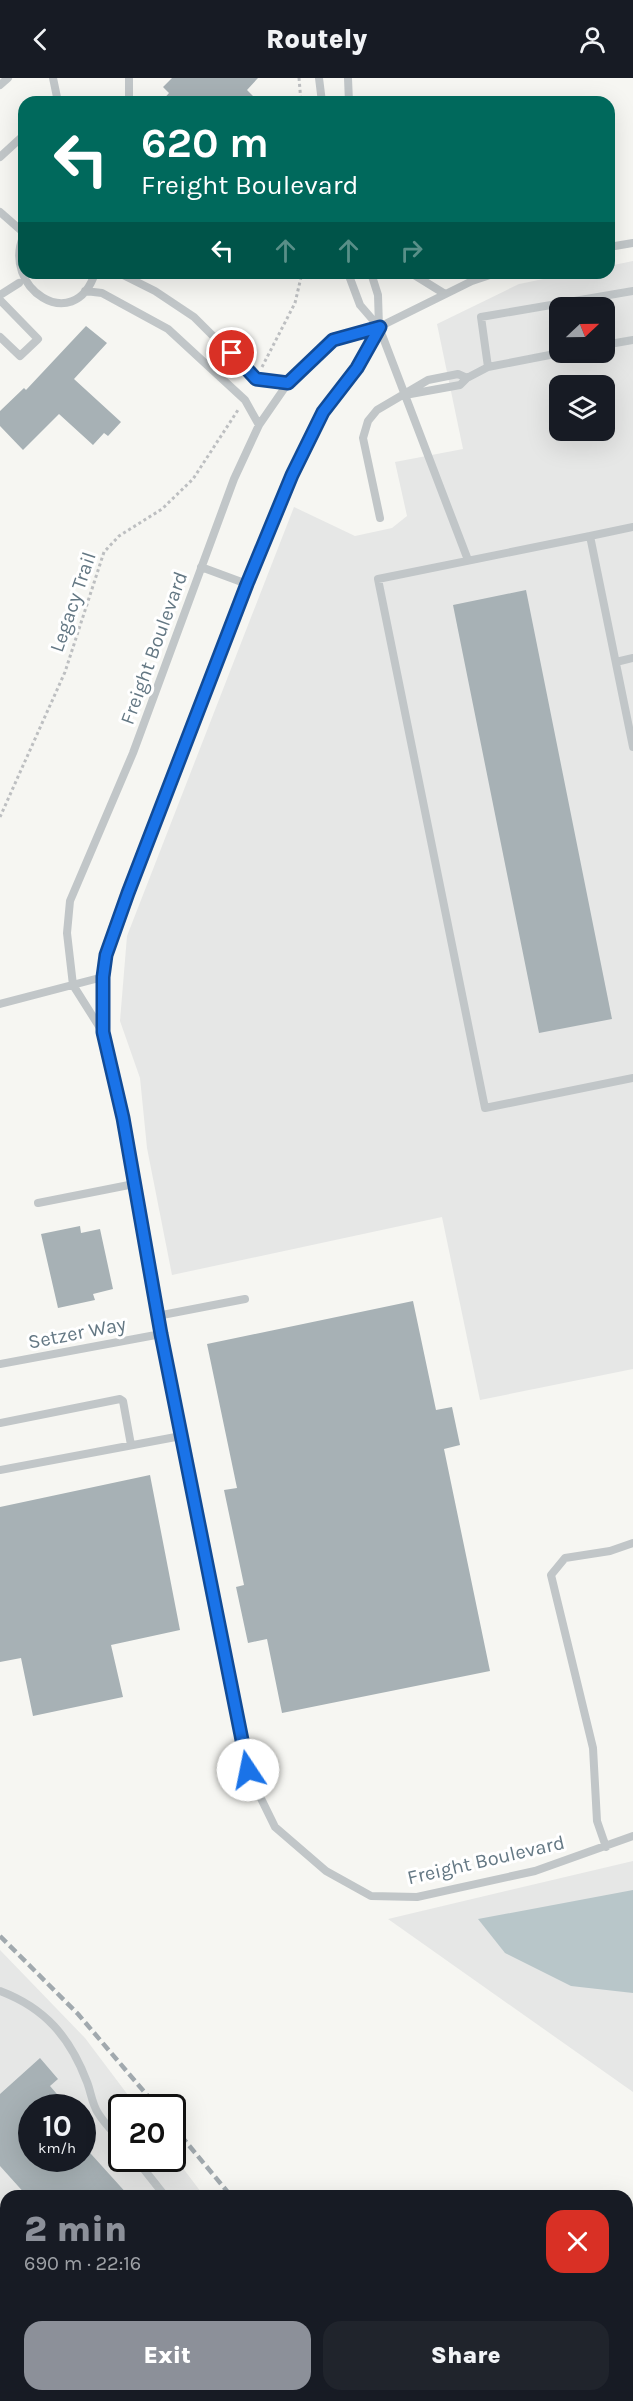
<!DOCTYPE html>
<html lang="en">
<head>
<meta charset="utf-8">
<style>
  :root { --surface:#171b24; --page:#20242c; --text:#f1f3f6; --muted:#9ea1a6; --accent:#8c9099 }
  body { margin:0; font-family:Karla,sans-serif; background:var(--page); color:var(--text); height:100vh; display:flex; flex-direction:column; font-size:22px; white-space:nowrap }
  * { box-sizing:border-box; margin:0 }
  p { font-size:20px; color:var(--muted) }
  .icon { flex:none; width:33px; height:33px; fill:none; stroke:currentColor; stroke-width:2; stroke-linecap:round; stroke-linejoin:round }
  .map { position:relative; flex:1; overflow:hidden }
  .panel { position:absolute; left:0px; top:2112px; width:633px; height:212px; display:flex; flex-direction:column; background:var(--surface); border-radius:18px 18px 0 0; box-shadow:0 6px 24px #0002 }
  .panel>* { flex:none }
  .hud { position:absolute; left:18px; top:18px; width:597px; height:183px; border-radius:18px; box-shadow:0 6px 24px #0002; background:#00695c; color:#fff; overflow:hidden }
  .needle { width:39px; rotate:68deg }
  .tools { position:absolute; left:549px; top:219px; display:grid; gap:12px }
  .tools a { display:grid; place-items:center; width:66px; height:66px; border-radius:12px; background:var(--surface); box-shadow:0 6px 24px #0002; font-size:30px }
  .speed { position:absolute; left:18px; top:2016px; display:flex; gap:12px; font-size:30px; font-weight:700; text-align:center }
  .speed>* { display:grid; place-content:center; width:78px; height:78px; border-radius:50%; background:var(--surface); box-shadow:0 6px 24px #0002; line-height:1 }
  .speed small { font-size:15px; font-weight:400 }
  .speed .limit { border:3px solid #111; border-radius:9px; background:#fff; color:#111 }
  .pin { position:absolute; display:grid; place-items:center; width:51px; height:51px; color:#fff; margin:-26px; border:3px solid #fff; border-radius:50%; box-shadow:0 2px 6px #0007 }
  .me { position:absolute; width:66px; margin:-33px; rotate:349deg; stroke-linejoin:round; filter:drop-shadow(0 0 4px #0008) }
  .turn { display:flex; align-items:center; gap:21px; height:126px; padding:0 24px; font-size:27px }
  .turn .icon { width:78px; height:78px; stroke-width:2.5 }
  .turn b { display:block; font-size:42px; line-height:51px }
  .lanes { display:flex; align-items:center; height:57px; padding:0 24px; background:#0003; justify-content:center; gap:30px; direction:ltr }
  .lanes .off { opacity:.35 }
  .round { display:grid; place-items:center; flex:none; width:63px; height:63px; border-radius:18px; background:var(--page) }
  .overview { display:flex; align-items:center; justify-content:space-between; height:102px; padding:0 24px }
  h1 { font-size:36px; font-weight:800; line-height:45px; color:var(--accent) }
  .button { display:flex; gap:12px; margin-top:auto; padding:12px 24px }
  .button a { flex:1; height:69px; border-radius:18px; background:var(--accent); color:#fff; font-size:24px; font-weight:800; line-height:69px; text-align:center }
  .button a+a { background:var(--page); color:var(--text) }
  header { display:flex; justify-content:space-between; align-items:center; height:78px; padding:0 24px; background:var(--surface); font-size:27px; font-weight:800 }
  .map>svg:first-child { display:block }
</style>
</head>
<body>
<header><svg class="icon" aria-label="back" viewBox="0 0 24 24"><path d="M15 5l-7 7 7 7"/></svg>Routely<svg class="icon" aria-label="person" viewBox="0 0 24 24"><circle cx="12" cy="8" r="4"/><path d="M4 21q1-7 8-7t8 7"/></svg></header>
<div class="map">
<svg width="633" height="2323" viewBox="0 0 633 2323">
  <rect width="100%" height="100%" fill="#f6f6f2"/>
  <!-- built -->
  <path fill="#e6e7e6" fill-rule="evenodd" d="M633 183V1291L480 1322 442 1139 172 1197 147 1070 140 1000 120 943 127 858 294 429 355 458 392 450 407 438 395 384 463 371 437 246 519 206 573 195H609V188ZM560 230H604V274H560ZM560 308H604V352H560Z
    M633 1783V2014L388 1841Z
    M0 1872 85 1960 137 2029 122 2030V2080H172L173 2077 204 2118H6V2236L0 2223ZM32 2030H82V2080H32Z
    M35 2318H202L194 2323H36Z"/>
  <!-- water -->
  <path fill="#b8c6c9" d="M633 1812V1915L571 1908 505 1875 478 1841Z"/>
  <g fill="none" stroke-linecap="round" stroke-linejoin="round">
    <!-- stream -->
    <path stroke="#b8c6c9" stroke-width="5" d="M627 2175 633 2173"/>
  </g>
  <!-- building -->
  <path fill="#a7b1b5" d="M172 0H258L247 12 259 24H215L209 18 203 24H161L169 15 163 9Z
    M86 248 107 265 74 301 121 344 108 358 104 355 93 367 59 336 23 372 0 348V333L24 310 26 312Z
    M526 512 612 941 539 955 453 527Z
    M80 1148 81 1155 100 1151 113 1211 93 1216 95 1222 58 1230 41 1156Z
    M413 1223 436 1332 452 1329 460 1367 444 1371 490 1593 282 1635 267 1561 248 1565 236 1509 244 1507 224 1412 237 1410 207 1266Z
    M150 1397 180 1552 111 1567 123 1619 33 1638 21 1580 0 1584V1429Z
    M40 1980 58 2001 50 2008 69 2030H32V2080H82V2066L129 2118H27L0 2088V2016Z"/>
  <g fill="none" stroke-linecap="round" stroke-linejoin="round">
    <!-- secondary casing -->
    <g stroke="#b3b9bd" stroke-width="24">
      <path id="secondary" d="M0 2282 6 2297
        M13 2318 14 2323"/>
    </g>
    <!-- path -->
    <path stroke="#bdbfc1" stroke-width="3" stroke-dasharray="3 3" stroke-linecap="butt" d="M299 0 301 24
      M262 289 295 225 302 195
      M0 739 65 594 104 474 119 458 162 431 193 401 238 332"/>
    <!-- service -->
    <path stroke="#c1c6c8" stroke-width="8" d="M53 0 58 24
      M129 0V24
      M319 0 322 24
      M348 0 349 24
      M0 7 8 0
      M0 79 24 57
      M0 134 24 155
      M24 157C0 209 74 259 95 195
      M609 169 633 165
      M119 195 155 213 194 239 256 301 288 305
      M348 195 360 227 379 249 468 482
      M371 195 378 217 379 249 357 290 323 334 292 397 247 506 106 877 103 899V954L124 1040 157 1238 247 1692 275 1749 326 1793 371 1818 417 1819 535 1793 633 1758
      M411 195 445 216
      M85 213 102 215 168 251 245 322 259 347
      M0 217 19 205
      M0 222 38 261 20 278 0 259
      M604 267 633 262
      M488 289 481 239 633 213
      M467 300 488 289 565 274
      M380 440 363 360 368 343 377 332 428 302 458 296 467 300 460 307 405 317
      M590 458 633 449
      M201 489 247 506
      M616 584 633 580
      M633 669 590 458 378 501 485 1030 633 1000
      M0 926 103 899
      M102 953 73 907 67 855 70 823 133 675 234 401 259 347 288 305 333 263 379 249 472 203 496 195
      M38 1125 134 1106
      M157 1238 245 1221
      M0 1286 161 1256
      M0 1345 120 1321 123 1323 131 1367
      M0 1392 181 1358
      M606 1769 597 1743 593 1670 551 1497 565 1480 610 1473 633 1465
      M0 1913C45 1930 70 1959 87 2004 91 2014 92 2026 98 2035 104 2045 114 2055 122 2064
      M135 2080 165 2118
      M0 2171 6 2180"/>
    <!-- secondary -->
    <use href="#secondary" stroke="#fff" stroke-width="21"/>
    <!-- rail -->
    <path stroke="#a1a9ae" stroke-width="4.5" stroke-dasharray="9 4.5" stroke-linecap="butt" d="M0 1858 78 1936 158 2030
      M172 2047 231 2118
      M391 2318 396 2323"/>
  </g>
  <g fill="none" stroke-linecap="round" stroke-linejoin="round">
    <!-- route casing -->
    <g stroke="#114b97" stroke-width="15">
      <path id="route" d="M232 275 256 301 288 305 333 262 380 249 357 290 323 334 292 397 247 506 128 815 106 877 103 899V954L123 1040 161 1256 248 1692"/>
    </g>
    <!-- route -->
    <use href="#route" stroke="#1a73e8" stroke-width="10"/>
  </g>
  <g text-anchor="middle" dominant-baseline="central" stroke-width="6" stroke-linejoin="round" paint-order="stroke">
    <!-- street labels -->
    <g font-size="20" fill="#647884" stroke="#fff">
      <text transform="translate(73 524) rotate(-71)">Legacy Trail</text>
      <text transform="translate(154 570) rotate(-70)">Freight Boulevard</text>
      <text transform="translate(77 1255) rotate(-11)">Setzer Way</text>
      <text transform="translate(486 1782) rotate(-13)">Freight Boulevard</text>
    </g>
  </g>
</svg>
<div class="tools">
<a><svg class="needle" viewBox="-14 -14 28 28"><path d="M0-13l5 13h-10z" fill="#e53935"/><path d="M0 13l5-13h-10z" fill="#9ea1a6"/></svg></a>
<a><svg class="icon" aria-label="layers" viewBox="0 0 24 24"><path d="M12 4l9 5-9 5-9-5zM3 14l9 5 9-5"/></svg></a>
</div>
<div class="speed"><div>10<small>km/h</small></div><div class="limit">20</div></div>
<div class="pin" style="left:232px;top:275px;background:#d93025"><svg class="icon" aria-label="arrive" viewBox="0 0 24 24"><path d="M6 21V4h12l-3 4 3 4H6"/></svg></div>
<svg class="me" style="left:248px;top:1692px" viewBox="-20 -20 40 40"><circle r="19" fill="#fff"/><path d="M0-13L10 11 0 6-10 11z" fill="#1a73e8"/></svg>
<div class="hud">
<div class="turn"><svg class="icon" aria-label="left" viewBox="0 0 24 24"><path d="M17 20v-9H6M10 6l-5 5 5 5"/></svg><div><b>620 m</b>Freight Boulevard</div></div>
<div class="lanes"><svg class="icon" aria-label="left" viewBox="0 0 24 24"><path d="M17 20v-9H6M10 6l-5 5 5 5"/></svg><svg class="icon off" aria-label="ahead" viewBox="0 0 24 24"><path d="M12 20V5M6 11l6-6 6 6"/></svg><svg class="icon off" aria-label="ahead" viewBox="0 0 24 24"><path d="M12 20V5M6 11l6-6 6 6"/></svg><svg class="icon off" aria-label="right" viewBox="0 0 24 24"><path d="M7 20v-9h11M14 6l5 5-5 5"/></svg></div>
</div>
<section class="panel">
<div class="overview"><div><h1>2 min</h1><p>690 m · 22:16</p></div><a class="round" style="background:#d93025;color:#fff"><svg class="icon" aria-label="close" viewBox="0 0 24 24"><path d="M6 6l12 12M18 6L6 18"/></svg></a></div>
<div class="button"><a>Exit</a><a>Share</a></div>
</section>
</div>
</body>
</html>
